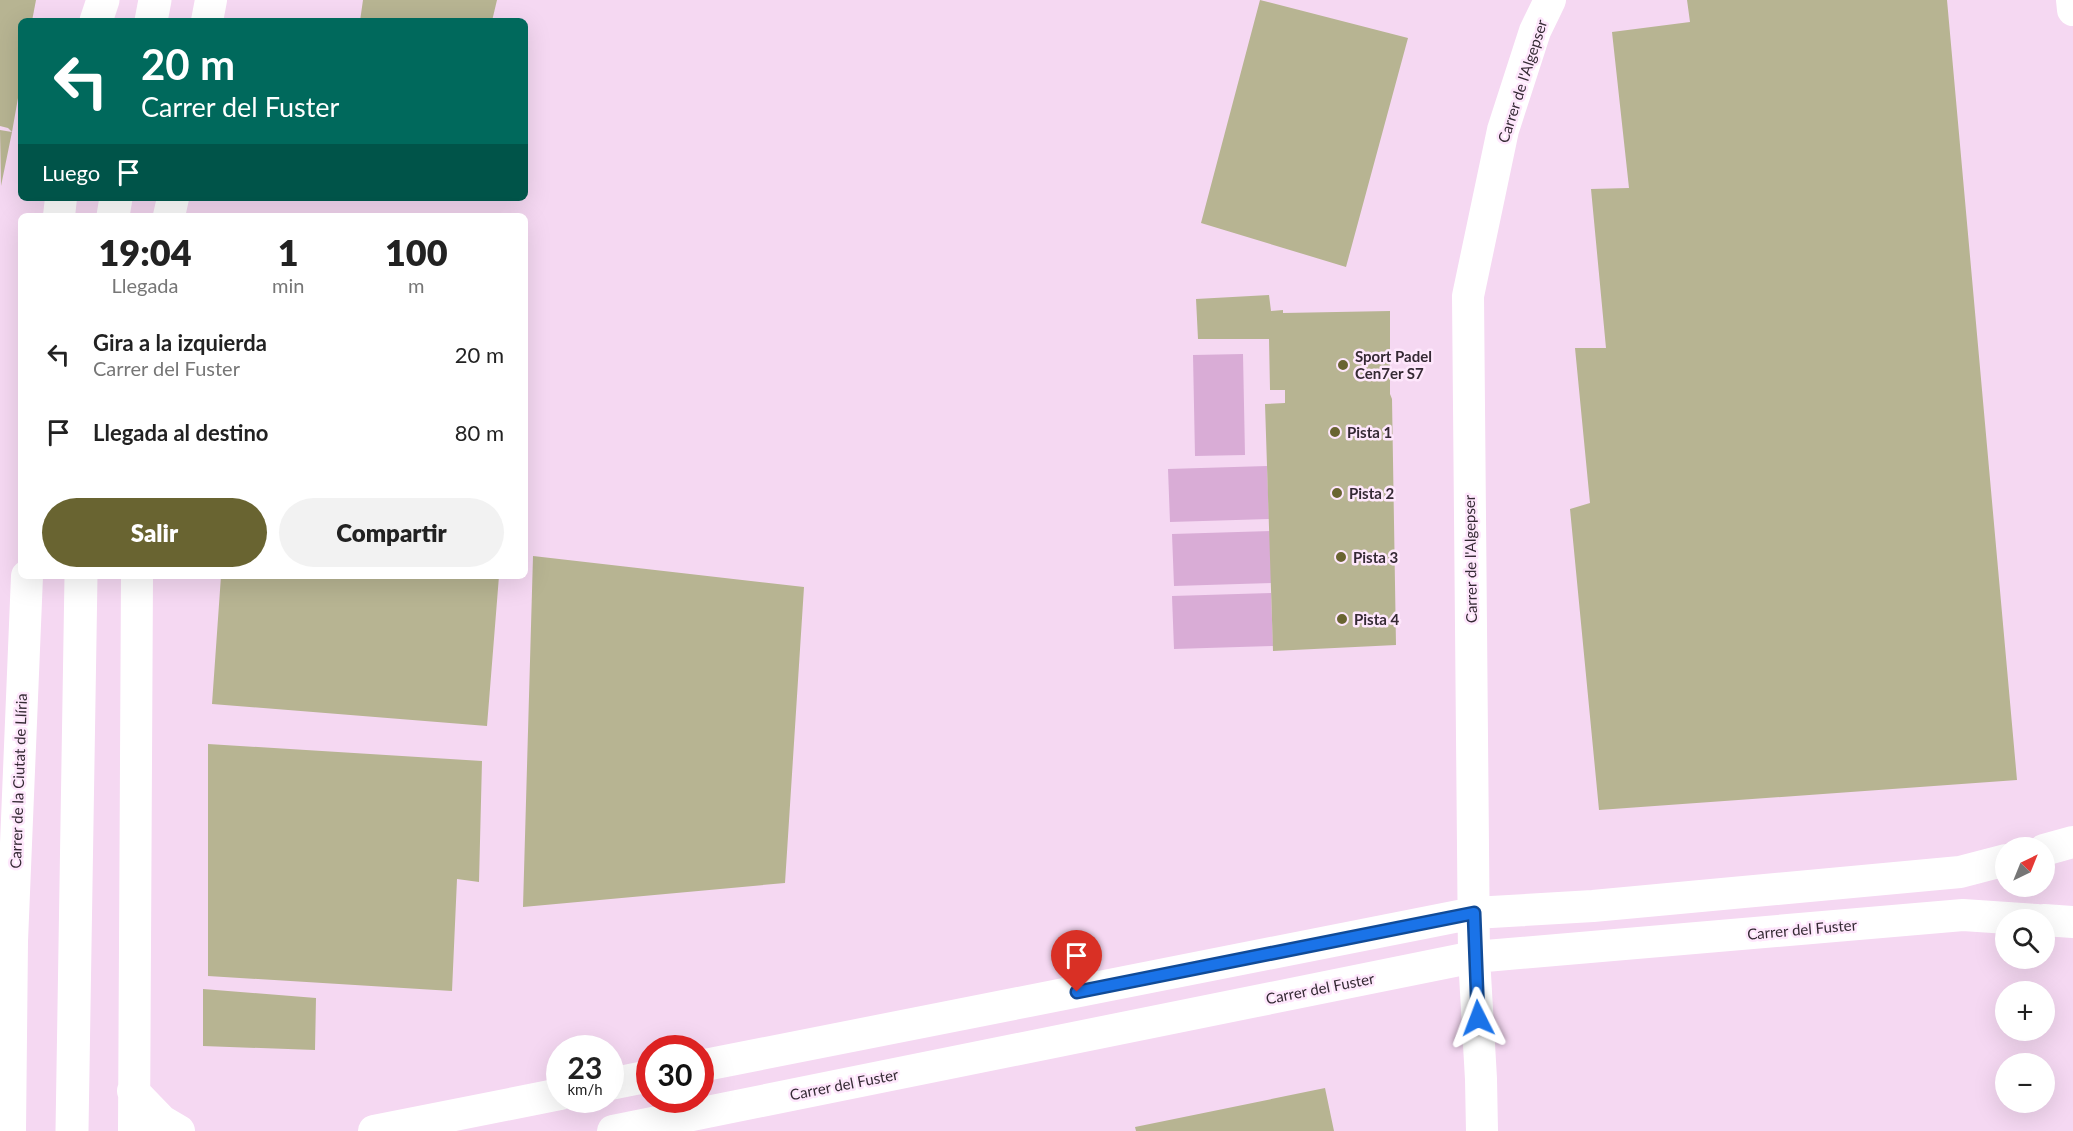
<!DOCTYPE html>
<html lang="es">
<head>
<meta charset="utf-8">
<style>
  :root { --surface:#fff; --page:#f2f2f2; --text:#222; --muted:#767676; --accent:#696431 }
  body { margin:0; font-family:Lato,sans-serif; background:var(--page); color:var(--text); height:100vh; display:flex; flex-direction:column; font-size:22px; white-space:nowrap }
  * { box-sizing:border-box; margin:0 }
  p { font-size:20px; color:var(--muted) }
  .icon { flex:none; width:33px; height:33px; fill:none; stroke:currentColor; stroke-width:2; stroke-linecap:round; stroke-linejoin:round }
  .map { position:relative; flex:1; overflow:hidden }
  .drawer { position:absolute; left:18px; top:213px; width:510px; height:366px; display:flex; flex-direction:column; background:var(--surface); border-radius:9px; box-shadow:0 6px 24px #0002 }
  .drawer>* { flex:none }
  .guide { position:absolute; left:18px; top:18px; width:510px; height:183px; border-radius:9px; box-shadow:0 6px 24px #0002; background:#00695c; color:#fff; overflow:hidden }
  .needle { width:39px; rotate:43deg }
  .tools { position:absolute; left:1995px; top:837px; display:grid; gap:12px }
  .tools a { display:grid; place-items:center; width:60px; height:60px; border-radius:50%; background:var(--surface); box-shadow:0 6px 24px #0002; font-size:30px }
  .speed { position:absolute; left:546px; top:1035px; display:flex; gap:12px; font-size:30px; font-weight:700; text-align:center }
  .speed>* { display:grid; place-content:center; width:78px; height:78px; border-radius:50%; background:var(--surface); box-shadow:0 6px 24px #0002; line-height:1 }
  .speed small { font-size:15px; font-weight:400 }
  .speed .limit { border:9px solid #d22; background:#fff; color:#111 }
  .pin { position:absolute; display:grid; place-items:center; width:51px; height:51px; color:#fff; margin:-62px -26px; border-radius:50% 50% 50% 0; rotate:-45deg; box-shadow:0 0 6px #0007 }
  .pin .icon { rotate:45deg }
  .me { position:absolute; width:66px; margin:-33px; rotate:357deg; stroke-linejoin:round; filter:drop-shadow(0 0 4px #0008) }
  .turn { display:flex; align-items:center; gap:21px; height:126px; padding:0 24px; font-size:27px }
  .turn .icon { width:78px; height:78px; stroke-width:2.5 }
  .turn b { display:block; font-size:42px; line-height:51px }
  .then { display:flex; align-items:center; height:57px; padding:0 24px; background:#0003; gap:12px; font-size:22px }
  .eta { display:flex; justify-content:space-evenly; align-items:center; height:102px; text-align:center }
  .eta b { font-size:36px; font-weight:800; line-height:42px }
  .button { display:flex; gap:12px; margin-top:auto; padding:12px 24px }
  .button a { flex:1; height:69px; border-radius:36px; background:var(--accent); color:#fff; font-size:24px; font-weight:800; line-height:69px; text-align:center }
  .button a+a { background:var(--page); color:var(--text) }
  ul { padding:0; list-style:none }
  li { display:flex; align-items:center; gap:18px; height:78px; padding:0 24px }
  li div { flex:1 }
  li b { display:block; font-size:22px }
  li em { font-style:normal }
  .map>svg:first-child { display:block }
</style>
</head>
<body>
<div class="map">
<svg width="2073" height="1131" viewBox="0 0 2073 1131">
  <rect width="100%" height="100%" fill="#f5d8f2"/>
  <!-- green -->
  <path fill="#d9acd6" d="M1243 354 1245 455 1195 456 1193 355Z
    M1267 466 1269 519 1170 522 1168 469Z
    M1271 531 1273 583 1174 586 1172 534Z
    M1271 593 1273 646 1174 649 1172 596Z"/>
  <!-- building -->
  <path fill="#b7b492" d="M0 0H36L32 21H21V81L12 132 1 186 0 130 12 132 8 128 0 126Z
    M363 0H497L492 21H360Z
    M1260 0 1408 38 1346 267 1201 223Z
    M1687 0H1947L2017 780 1599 810 1570 509 1590 503 1575 348H1606L1591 189 1629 188 1612 32 1690 22Z
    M1269 295 1271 311 1283 310V313L1390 311V394L1392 399 1396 645 1273 651 1265 404 1285 403V390H1270L1269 339H1198L1196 299Z
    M533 556 804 587 785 883 523 907Z
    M221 576H499L487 726 212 704Z
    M208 744 482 761 479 882 457 879 452 991 208 976Z
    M203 989 316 998 315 1050 203 1046Z
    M1325 1088 1334 1131H1136L1135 1127Z"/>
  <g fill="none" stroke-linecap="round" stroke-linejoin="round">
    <!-- street -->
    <path stroke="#fff" stroke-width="32" d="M2072 0 2073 10
      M207 21 211 0
      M59 216 61 198
      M169 216 173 198
      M2044 850 2073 842
      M2044 920 2073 922
      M700 1066 1474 913 1593 906 1960 872 2006 860
      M610 1084 650 1076
      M133 1091 162 1121 179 1131
      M10 1131 12 941 27 576
      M134 1131 137 576
      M374 1131 560 1094
      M613 1131 1474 957 1963 915 2037 920
      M1482 1131 1481 1079 1474 957 1468 296 1503 130 1535 31 1550 0"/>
    <!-- secondary -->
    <path stroke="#fff" stroke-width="33" d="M96 21 103 0
      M151 21 155 0
      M113 216 116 198
      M72 1131 81 576"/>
  </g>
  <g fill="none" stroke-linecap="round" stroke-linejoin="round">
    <!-- route casing -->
    <g stroke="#114b97" stroke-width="15">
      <path id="route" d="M1077 992 1474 913 1478 1018"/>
    </g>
    <!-- route -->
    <use href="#route" stroke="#1a73e8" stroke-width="10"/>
  </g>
  <!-- markers -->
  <g fill="#696431" stroke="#fee7fc" stroke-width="2">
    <circle cx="1343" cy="365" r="6"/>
    <circle cx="1335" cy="432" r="6"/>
    <circle cx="1337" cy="493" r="6"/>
    <circle cx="1341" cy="557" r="6"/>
    <circle cx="1342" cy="619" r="6"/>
  </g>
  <g text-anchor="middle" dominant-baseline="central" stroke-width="5" stroke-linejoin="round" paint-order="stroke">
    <!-- street labels -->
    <g font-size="15" fill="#352a34" stroke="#fee7fc">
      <text transform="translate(1522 81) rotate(-72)">Carrer de l'Algepser</text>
      <text transform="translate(1470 559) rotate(-91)">Carrer de l'Algepser</text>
      <text transform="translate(18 781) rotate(-88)">Carrer de la Ciutat de Llíria</text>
      <text transform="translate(1802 929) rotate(-5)">Carrer del Fuster</text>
      <text transform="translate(1320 988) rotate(-11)">Carrer del Fuster</text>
      <text transform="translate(844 1084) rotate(-11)">Carrer del Fuster</text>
    </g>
    <!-- poi labels -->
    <g font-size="15" font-weight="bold" fill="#352a34" stroke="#fee7fc" text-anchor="start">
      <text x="1355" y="356">Sport Padel<tspan x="1355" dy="17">Cen7er S7</tspan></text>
      <text x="1347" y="432">Pista 1</text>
      <text x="1349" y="493">Pista 2</text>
      <text x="1353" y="557">Pista 3</text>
      <text x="1354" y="619">Pista 4</text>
    </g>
  </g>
</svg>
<div class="tools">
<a><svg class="needle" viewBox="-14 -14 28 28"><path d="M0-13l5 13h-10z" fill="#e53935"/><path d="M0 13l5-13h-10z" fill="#767676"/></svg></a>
<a><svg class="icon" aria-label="search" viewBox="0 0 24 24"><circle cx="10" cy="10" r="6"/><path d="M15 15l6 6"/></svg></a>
<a>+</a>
<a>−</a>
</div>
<div class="speed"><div>23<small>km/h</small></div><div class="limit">30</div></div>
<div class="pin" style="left:1077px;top:992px;background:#d93025"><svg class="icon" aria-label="arrive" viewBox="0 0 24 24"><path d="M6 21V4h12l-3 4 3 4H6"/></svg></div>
<svg class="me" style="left:1478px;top:1018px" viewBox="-20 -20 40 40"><path d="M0-17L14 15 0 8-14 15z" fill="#1a73e8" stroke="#fff" stroke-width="4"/></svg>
<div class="guide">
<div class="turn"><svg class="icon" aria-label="left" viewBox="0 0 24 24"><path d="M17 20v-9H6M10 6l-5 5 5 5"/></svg><div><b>20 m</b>Carrer del Fuster</div></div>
<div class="then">Luego<svg class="icon" aria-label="arrive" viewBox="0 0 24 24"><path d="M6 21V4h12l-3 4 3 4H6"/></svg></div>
</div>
<section class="drawer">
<div class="eta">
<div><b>19:04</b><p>Llegada</p></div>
<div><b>1</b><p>min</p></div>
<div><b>100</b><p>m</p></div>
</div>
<ul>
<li><svg class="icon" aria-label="left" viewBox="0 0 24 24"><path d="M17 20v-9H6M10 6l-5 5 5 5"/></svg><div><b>Gira a la izquierda</b><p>Carrer del Fuster</p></div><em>20 m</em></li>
<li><svg class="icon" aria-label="arrive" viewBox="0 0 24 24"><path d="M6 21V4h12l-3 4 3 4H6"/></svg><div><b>Llegada al destino</b></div><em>80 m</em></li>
</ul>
<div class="button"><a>Salir</a><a>Compartir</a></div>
</section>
</div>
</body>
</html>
